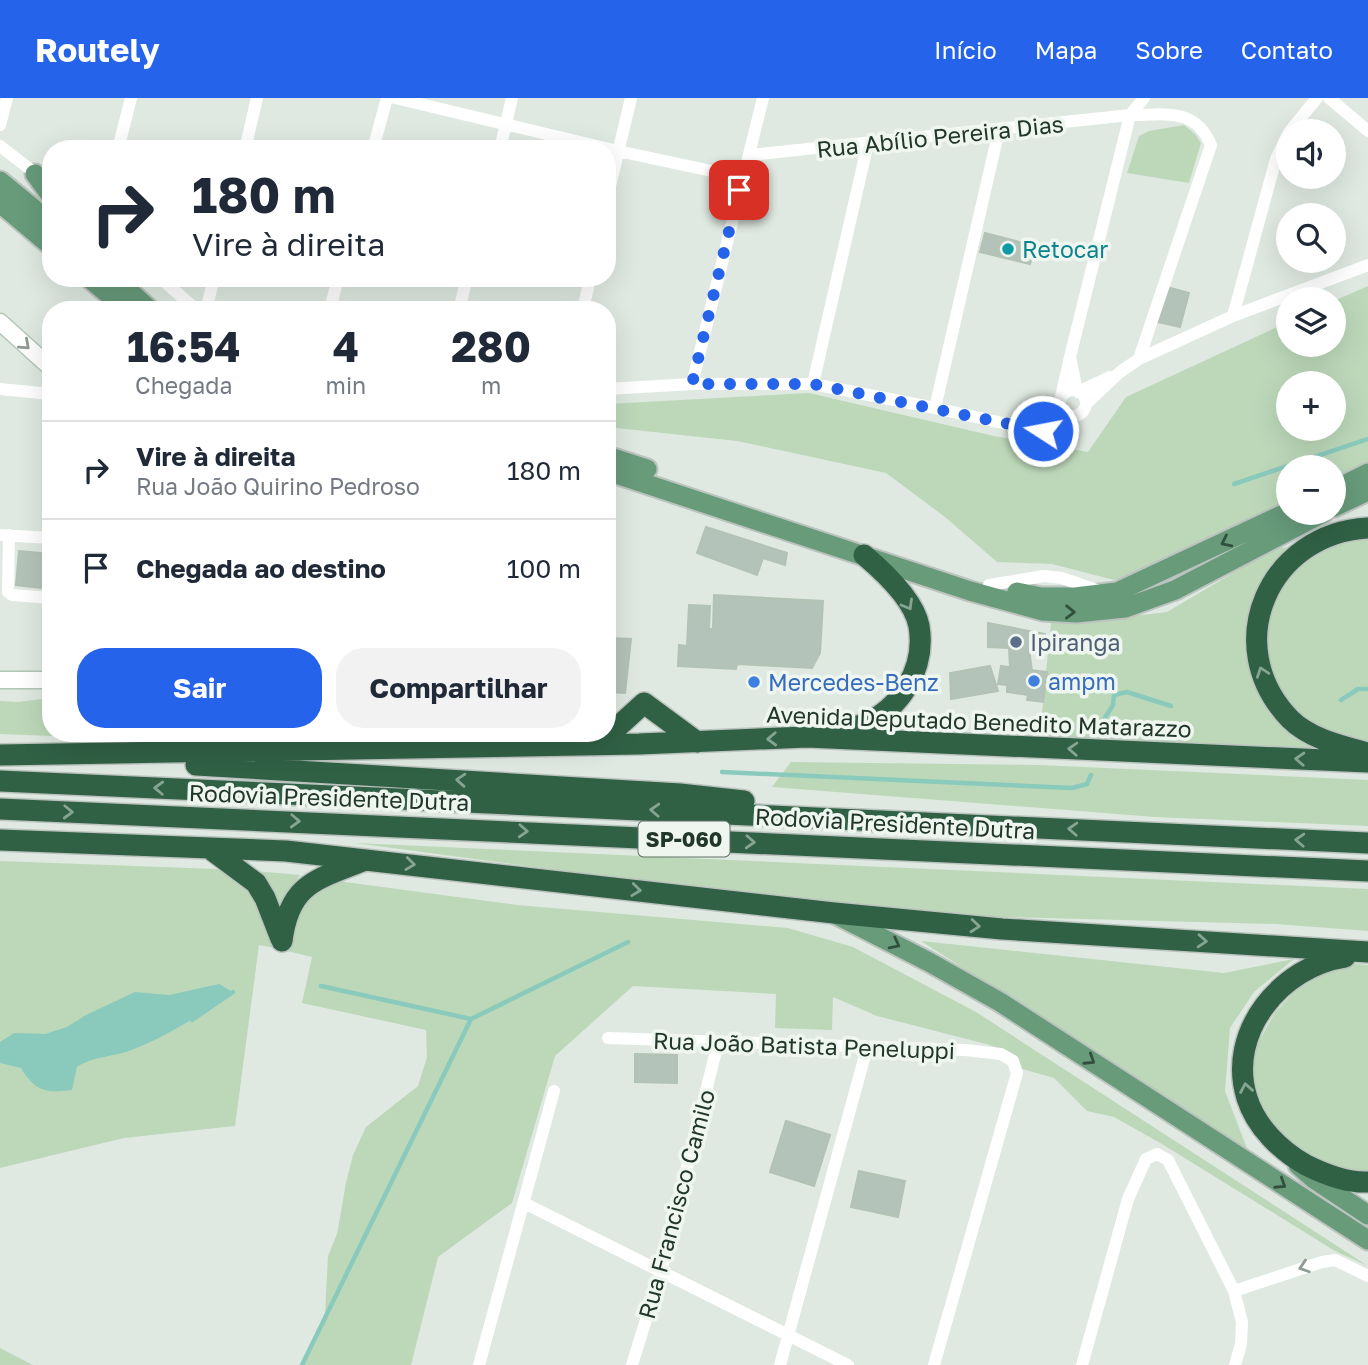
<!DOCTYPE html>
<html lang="pt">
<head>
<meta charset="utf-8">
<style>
  :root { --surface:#fff; --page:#f2f2f3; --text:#1f2937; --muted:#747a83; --line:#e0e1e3; --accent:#2563eb }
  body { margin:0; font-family:"Golos Text",sans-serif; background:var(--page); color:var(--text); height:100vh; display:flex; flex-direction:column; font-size:26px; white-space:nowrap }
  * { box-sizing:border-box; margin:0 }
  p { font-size:23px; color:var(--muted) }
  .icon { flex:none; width:38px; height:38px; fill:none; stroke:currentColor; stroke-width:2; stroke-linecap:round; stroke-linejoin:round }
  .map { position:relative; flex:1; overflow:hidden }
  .drawer { position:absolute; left:42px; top:203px; width:574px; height:441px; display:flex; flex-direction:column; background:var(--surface); border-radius:28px; box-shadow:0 7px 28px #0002 }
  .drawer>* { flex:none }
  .hud { position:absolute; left:42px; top:42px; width:574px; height:147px; border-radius:28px; box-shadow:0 7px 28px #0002; background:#fff; color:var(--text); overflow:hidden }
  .buttons { position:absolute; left:1276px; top:21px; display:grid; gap:14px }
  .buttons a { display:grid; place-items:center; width:70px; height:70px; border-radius:50%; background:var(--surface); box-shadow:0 7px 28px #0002; font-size:35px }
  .pin { position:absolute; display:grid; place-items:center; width:60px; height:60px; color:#fff; margin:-30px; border-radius:14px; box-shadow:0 4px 10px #0006 }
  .me { position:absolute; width:77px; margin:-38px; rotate:281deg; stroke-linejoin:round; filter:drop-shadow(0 0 5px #0008) }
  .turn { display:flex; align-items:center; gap:24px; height:147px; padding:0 35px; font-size:32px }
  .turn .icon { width:91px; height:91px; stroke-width:2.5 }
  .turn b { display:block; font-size:49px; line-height:60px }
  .eta { display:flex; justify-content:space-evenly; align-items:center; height:119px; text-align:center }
  .eta b { font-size:42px; font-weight:700; line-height:49px }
  .action { display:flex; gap:14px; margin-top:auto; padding:14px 35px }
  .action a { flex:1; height:80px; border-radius:28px; background:var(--accent); color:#fff; font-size:28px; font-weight:700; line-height:80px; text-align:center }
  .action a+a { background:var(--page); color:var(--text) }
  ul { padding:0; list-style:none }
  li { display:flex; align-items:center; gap:21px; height:98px; padding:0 35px; border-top:2px solid var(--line) }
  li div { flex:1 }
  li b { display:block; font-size:26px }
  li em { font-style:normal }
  header { display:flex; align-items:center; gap:42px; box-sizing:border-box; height:98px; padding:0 35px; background:var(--accent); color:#fff }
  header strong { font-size:33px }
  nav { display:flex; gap:38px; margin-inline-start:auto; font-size:24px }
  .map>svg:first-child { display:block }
</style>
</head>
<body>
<header>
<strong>Routely</strong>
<nav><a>Início</a><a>Mapa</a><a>Sobre</a><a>Contato</a></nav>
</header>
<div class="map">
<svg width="1368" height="1267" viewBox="0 0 1368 1267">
  <rect width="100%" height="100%" fill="#dfe9e1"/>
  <!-- green -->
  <path fill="#bcd8b9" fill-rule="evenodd" d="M1184 27 1195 36 1201 45 1189 85 1127 75 1139 38 1149 33Z
    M1368 188V365L1334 381V369H1288V402L1159 471 1114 482 1052 466 997 464 945 419 886 375 737 343 607 329V306L809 295 994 338 1088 354 1126 299 1288 224V247H1334V203ZM1288 285H1334V331H1288Z
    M1368 438V652L1285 653 1039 646 1051 524H1078L1167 514 1275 450 1329 448Z
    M51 600V635H62L52 638 0 636V603L18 604Z
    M791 664 1039 667 1368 682V728L1155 719 772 689Z
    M355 745 1368 791V833L1276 826 885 816Z
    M0 763 216 771 236 775 245 781 280 851 259 847 235 1028 124 1040 0 1070Z
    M255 773 300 777 274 815Z
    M330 782 517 807 788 830 853 849 976 914 1368 1168 1335 1153 1162 1046 1114 1019 1087 1013 1054 980 1022 971 1015 957 990 947 877 918 833 899 832 932 775 930 776 896 633 888 555 958 512 1105 438 1159 411 1267H300L325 1218 328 1158 337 1136 346 1085 353 1057 366 1029 418 988 427 959 426 932 302 905 312 859 283 852 298 803Z
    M921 843 1224 875 1294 861 1254 894 1230 930 1225 993 1248 1053Z
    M1348 865 1368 867V1081L1284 1048 1262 1016 1251 977 1257 947 1274 916 1294 894 1324 874Z
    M0 1250 33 1267H0Z"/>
  <!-- water -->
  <path fill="#8acabd" d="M219 886 233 894C201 916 170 937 134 951 115 959 93 958 77 969L72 992C47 995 35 994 21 970L0 965V944L14 935 45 936 67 929 86 917 135 894 169 897Z"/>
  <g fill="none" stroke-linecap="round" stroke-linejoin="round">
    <!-- stream -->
    <path stroke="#8acabd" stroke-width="4.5" d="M1234 386 1368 341
      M1341 602 1358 591H1368
      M1101 626 1113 607 1114 597 1127 594 1171 608
      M722 674 1072 690 1087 686 1091 677
      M321 888 471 921 628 844
      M192 922 233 894
      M302 1267 471 921"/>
  </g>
  <!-- building -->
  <path fill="#b4c3b9" stroke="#b2c2b5" stroke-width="2" d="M985 135 1035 148 1030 166 980 154Z
    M1167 189 1189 195 1180 229 1158 224Z
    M706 429 787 455 785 467 763 460 757 477 697 455Z
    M19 453 51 456V491L16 487Z
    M714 497 823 503 820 555 812 570 737 566 736 571 678 568 679 547 687 548 689 507 710 508 709 531H713Z
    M988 525 1045 536 1042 554 1029 551 1032 573 1010 570 1009 550 988 549Z
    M607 540 631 541 625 595 607 594Z
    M990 568 998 593 951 601 950 575Z
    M1001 568 1047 574 1043 604 1027 602 1028 597 1007 594V587L998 586Z
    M635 956 677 957V985L635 984Z
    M786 1023 830 1037 814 1088 770 1074Z
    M859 1073 905 1083 898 1119 851 1109Z"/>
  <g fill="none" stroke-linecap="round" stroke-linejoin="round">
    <!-- secondary casing -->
    <g stroke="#b3c7b8" stroke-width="19">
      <path id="secondary" d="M0 224 51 270
        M0 582H51"/>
    </g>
    <!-- primary casing -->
    <g stroke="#bcc3bf" stroke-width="23">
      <path id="primary" d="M35 76 51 98
        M0 83 51 125
        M0 105 51 148
        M89 180 127 212
        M115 180 150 212
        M607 358 647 371
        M607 373 970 493 1043 513 1076 515 1125 510 1175 492 1323 415
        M1334 392 1368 375
        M1334 409 1368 393
        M1017 494 1041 499H1075L1117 494 1288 414
        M835 816 929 864 1000 904 1368 1142
        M1298 1067 1314 1081 1368 1117"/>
    </g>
    <!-- motorway casing -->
    <g stroke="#bcc3bf" stroke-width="24">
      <path id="motorway" d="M1368 430C1269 435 1219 547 1290 621 1310 641 1342 648 1368 655
        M835 633C843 631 853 630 861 627 901 612 926 570 919 528 914 502 883 473 864 457
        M599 646 644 605 697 644
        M0 657 639 646 807 639 1368 664
        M196 667 680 696 744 703
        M0 683 1368 745
        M0 711 1368 773
        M0 742 286 753 834 815 1002 831 1368 854
        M209 750 256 785 265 800 281 841
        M282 843C289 787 314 782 363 763
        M1345 859C1282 868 1226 934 1247 1000 1256 1029 1281 1053 1306 1067 1324 1076 1348 1085 1368 1084"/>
    </g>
    <!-- minor -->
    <path stroke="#fff" stroke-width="12" d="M395 0 618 53 721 75 745 67
      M1329 0 1368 33
      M0 27 7 0
      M1290 33 1317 0
      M0 48 40 79
      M118 51 131 0
      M245 51 257 0
      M373 51 387 0
      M500 51 512 0
      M750 57 1130 17C1165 17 1195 9 1211 47L1139 261
      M607 101 631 0
      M160 180 197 212
      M206 212 214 180
      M330 212 338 180
      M459 212 467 180
      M583 212 590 180
      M1233 218 1276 61 1288 36
      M1070 259 1130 17 1144 0
      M692 286 763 0
      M813 286 868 45
      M0 291 51 296
      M607 291 692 286H813L935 310 1016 328
      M1060 305a13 13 0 1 1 26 0a13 13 0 1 1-26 0Z
      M1078 294 1110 279
      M1061 299 1070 259 1077 293
      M1086 306 1120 274 1139 261 1233 218 1368 167
      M935 310 999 32
      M1061 311 1041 324 1016 328C1043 333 1052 335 1075 318
      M0 437 51 440
      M9 437 8 494 12 497 51 500
      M989 487 1044 478 1062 480 1099 493
      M608 940 965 952 1001 956 1013 963 1017 975 934 1267
      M524 1105 848 1267
      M1234 1193 1322 1164 1335 1162 1368 1178
      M479 1267 554 993
      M632 1267 661 1173 718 945
      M780 1267 867 950
      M1082 1267 1128 1101 1146 1061 1157 1056 1168 1062 1234 1193 1242 1224 1241 1246 1235 1267"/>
    <!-- secondary -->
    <use href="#secondary" stroke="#fff" stroke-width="16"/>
    <!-- primary -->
    <use href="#primary" stroke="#679b7a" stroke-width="19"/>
    <!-- motorway -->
    <use href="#motorway" stroke="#306145" stroke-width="21"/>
  </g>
  <!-- one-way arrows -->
  <defs><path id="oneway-chevron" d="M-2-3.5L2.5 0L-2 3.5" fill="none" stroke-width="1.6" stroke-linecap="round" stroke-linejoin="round" transform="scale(1.75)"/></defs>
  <g stroke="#909b94">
    <use href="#oneway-chevron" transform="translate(25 247) rotate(42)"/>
    <use href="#oneway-chevron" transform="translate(1304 1169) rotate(162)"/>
  </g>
  <g stroke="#32503d">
    <use href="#oneway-chevron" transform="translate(1226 444) rotate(154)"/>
    <use href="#oneway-chevron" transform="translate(1070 514) rotate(1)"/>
    <use href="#oneway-chevron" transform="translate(895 846) rotate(27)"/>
    <use href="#oneway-chevron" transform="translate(1090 962) rotate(33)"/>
    <use href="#oneway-chevron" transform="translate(1281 1086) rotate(33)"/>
  </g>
  <g stroke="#86a492">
    <use href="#oneway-chevron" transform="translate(908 507) rotate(60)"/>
    <use href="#oneway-chevron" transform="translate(1262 574) rotate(-109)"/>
    <use href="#oneway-chevron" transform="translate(772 641) rotate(178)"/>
    <use href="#oneway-chevron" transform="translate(1073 651) rotate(-177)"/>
    <use href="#oneway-chevron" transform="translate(1300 661) rotate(-177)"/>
    <use href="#oneway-chevron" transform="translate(461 682) rotate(-176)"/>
    <use href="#oneway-chevron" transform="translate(159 690) rotate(-178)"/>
    <use href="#oneway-chevron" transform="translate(655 712) rotate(-177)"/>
    <use href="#oneway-chevron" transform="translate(68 714) rotate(2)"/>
    <use href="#oneway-chevron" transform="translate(295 723) rotate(2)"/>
    <use href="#oneway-chevron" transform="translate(1073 731) rotate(-177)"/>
    <use href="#oneway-chevron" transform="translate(523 733) rotate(3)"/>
    <use href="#oneway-chevron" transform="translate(1300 742) rotate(-177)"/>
    <use href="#oneway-chevron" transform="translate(750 744) rotate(3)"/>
    <use href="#oneway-chevron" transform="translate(410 766) rotate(7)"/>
    <use href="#oneway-chevron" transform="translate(636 792) rotate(7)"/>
    <use href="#oneway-chevron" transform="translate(975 828) rotate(5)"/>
    <use href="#oneway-chevron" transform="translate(1202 843) rotate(4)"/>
    <use href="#oneway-chevron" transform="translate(1246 990) rotate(-100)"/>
  </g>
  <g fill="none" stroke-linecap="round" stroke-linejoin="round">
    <!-- route -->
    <path stroke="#2563eb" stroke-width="12" stroke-dasharray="0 21.6" d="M739 92 692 286H813L1043 333"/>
  </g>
  <!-- markers -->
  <circle fill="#0f9aa8" stroke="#eff6f0" stroke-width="2.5" cx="1008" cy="151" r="7"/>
  <circle fill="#5c6f8a" stroke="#eff6f0" stroke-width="2.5" cx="1016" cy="544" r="7"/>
  <g fill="#3f7fe0" stroke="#eff6f0" stroke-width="2.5">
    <circle cx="1034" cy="583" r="7"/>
    <circle cx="754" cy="584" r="7"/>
  </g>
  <g text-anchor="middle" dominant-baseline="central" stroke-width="7" stroke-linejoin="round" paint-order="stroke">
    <!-- shield labels -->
    <rect fill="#eff6f0" stroke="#5f7065" stroke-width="2" x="638.5" y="723.5" width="91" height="35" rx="5"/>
    <g font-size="21" font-weight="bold" fill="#213729">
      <text x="684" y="741">SP-060</text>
    </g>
    <!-- street labels -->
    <g font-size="23" fill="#213729" stroke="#eff6f0">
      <text transform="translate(940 38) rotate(-6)">Rua Abílio Pereira Dias</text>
      <text transform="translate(979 623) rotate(2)">Avenida Deputado Benedito Matarazzo</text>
      <text transform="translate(329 699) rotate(2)">Rodovia Presidente Dutra</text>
      <text transform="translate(895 725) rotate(3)">Rodovia Presidente Dutra</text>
      <text transform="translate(804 947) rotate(2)">Rua João Batista Peneluppi</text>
      <text transform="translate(676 1106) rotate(-75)">Rua Francisco Camilo</text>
    </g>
    <!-- culture labels -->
    <g font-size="23" fill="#0d838f" stroke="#eff6f0" text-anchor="start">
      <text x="1022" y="151">Retocar</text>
    </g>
    <!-- service labels -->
    <g font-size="23" fill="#4e5e75" stroke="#eff6f0" text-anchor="start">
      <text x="1030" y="544">Ipiranga</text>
    </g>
    <!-- shop labels -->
    <g font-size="23" fill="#366cbe" stroke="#eff6f0" text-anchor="start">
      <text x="1048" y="583">ampm</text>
      <text x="768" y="584">Mercedes-Benz</text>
    </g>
  </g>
</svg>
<div class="buttons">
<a><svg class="icon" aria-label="sound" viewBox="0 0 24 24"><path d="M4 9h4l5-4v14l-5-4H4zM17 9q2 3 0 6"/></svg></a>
<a><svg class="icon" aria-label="search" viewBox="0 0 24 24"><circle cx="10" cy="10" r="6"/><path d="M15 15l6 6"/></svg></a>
<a><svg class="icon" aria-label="layers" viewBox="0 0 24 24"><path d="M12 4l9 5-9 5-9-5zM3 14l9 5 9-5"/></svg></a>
<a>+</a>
<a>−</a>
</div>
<div class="pin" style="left:739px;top:92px;background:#d93025"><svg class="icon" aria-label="arrive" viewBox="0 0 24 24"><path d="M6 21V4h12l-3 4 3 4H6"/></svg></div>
<svg class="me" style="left:1043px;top:333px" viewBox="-20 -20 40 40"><circle r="17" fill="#2563eb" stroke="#fff" stroke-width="3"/><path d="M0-11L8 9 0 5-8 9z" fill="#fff"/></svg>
<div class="hud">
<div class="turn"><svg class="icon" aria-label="right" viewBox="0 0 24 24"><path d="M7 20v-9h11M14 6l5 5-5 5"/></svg><div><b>180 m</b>Vire à direita</div></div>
</div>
<section class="drawer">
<div class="eta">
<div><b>16:54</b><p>Chegada</p></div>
<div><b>4</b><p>min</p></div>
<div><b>280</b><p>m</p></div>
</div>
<ul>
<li><svg class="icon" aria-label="right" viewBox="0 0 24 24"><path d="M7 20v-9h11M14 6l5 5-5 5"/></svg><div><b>Vire à direita</b><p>Rua João Quirino Pedroso</p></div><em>180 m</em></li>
<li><svg class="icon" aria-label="arrive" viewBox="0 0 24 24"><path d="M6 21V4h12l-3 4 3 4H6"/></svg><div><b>Chegada ao destino</b></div><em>100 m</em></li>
</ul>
<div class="action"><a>Sair</a><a>Compartilhar</a></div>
</section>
</div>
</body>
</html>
